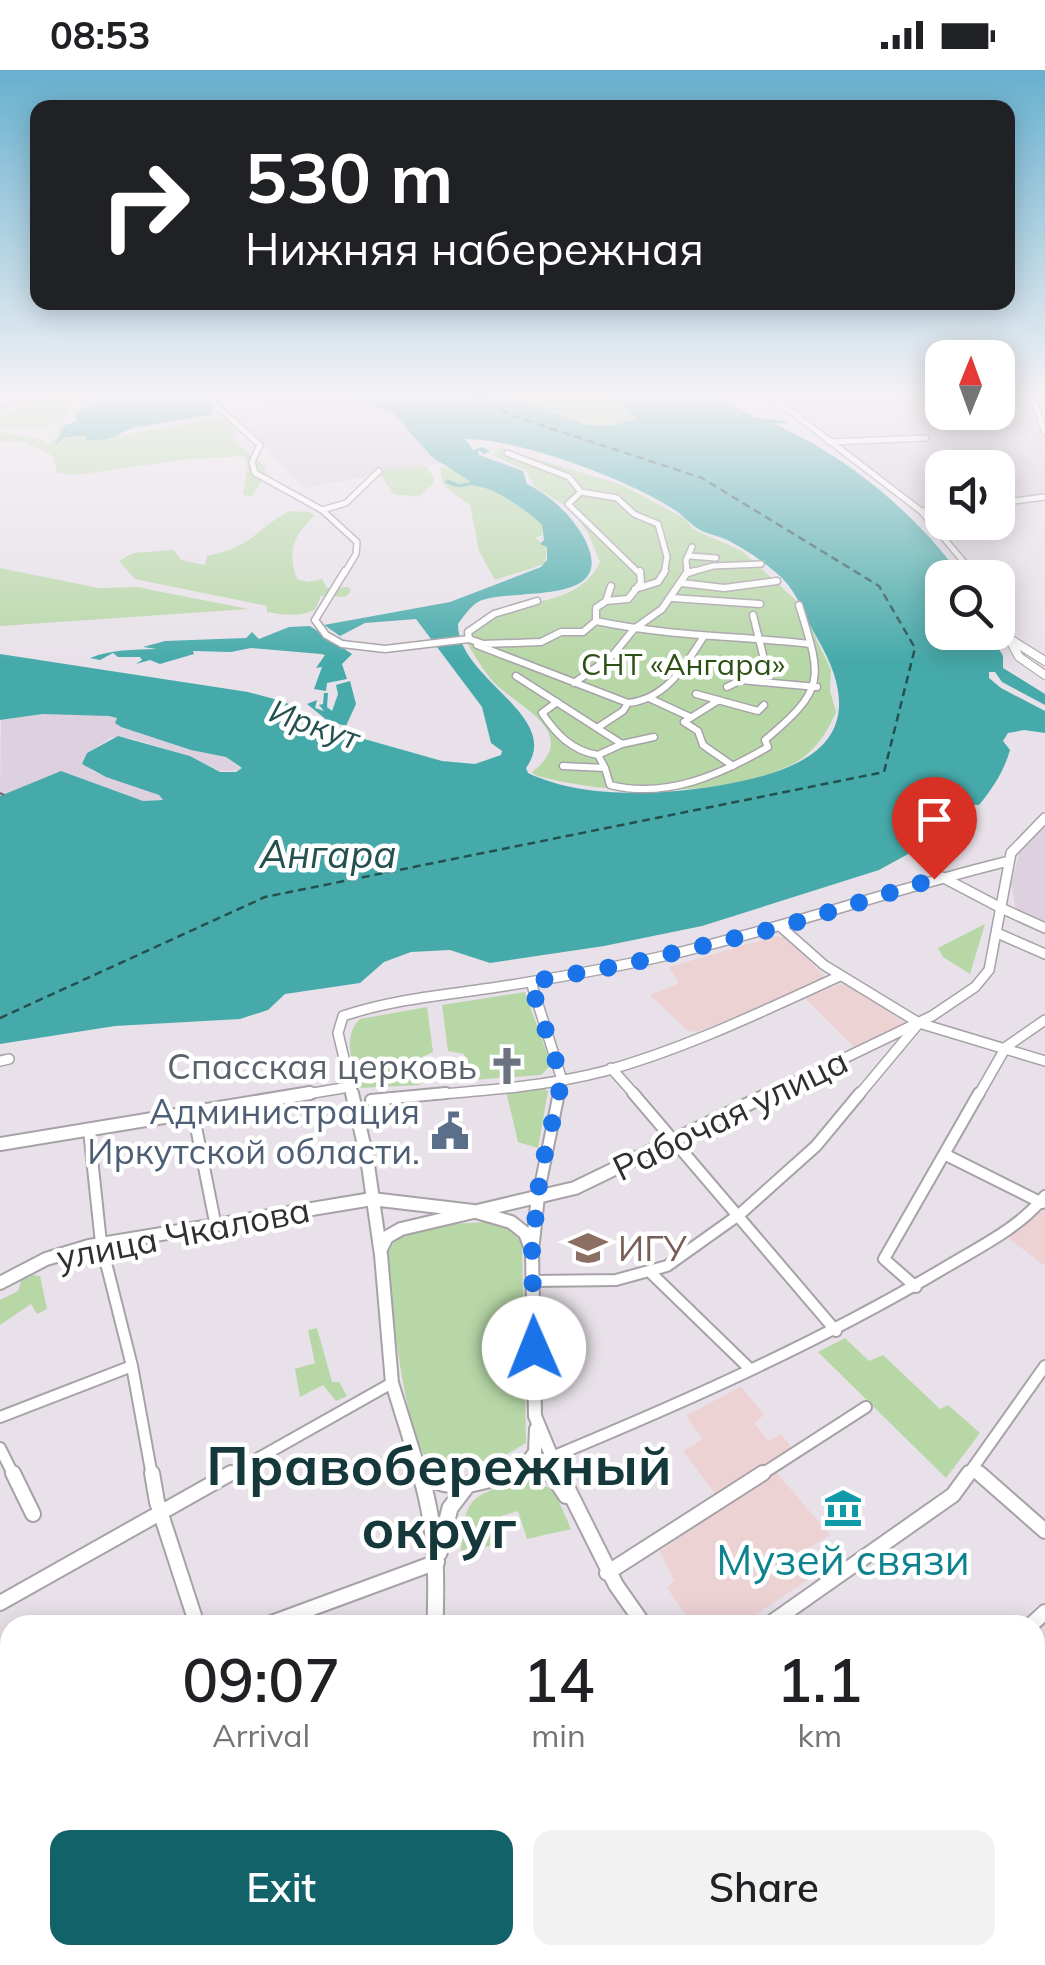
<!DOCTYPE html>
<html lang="en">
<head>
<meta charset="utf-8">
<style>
  :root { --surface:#fff; --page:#f2f2f2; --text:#202124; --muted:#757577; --accent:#126269 }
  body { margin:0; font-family:Mulish,sans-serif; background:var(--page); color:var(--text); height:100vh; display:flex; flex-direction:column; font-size:38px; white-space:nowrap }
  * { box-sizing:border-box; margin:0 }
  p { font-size:32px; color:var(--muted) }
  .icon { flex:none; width:55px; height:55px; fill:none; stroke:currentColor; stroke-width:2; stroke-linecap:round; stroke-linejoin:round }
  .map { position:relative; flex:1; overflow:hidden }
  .sheet { position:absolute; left:0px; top:1545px; width:1045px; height:350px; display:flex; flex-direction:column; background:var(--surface); border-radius:30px 30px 0 0; box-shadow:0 5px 25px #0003 }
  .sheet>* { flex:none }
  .top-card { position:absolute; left:30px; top:30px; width:985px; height:210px; border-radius:20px; box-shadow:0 5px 25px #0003; background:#202124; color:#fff; overflow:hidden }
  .needle { width:65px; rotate:1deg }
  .fabs { position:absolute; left:925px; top:270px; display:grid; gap:20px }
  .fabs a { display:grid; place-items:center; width:90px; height:90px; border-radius:20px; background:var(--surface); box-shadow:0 5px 25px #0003; font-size:50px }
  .pin { position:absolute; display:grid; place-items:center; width:85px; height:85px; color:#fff; margin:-102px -42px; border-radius:50% 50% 50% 0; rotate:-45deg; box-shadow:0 0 10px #0007 }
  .pin .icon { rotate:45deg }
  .me { position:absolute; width:110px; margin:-55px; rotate:359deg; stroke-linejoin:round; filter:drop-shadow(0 0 8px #0008) }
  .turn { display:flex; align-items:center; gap:35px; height:210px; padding:0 50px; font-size:45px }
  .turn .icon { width:130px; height:130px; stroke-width:2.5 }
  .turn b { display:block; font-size:70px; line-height:85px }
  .eta { display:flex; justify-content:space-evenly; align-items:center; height:170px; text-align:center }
  .eta b { font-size:60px; font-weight:600; line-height:70px }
  .primary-button { display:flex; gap:20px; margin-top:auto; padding:20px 50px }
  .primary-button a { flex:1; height:115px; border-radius:20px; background:var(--accent); color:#fff; font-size:40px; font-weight:600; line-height:115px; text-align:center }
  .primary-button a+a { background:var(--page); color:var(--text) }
  .status { display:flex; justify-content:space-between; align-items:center; height:70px; padding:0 50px; background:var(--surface); direction:ltr }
  .status svg { height:28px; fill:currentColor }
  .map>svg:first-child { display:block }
</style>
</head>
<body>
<div class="status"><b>08:53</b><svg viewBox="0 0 49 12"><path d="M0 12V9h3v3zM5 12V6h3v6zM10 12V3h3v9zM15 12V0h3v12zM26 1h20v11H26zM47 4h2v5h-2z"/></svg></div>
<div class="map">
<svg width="1045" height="1895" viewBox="0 0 1045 1895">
  <rect width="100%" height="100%" fill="#e8e1e9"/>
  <!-- built -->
  <path fill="#ddd1df" d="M775 326H942V341L882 344 808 354Z
    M349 327 394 344 442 394 376 400 363 407 303 418 235 343 286 332 305 331 314 336Z
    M918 344 1034 350 1045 368V425L998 430V398H942V437L922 439 812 357Z
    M43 644H100L118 648 115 653 121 657 191 680 226 687 242 700 220 701 190 686 130 668 112 667 87 683 92 701 159 725 163 730 143 731 61 701 0 726 1 650Z
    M1045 755V854L1016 840 1011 813 1021 777Z"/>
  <!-- education -->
  <path fill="#edd2d4" d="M776 866 787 868 825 907 786 927 696 962 688 961 650 925 679 913 669 897Z
    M844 913 847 914 907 954 855 978 805 928Z
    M1045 1139V1196L1008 1168Z
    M741 1316 764 1345 754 1353 768 1371 781 1364 793 1379 715 1424 683 1381 703 1369 686 1346Z
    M776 1402 830 1465 797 1485 812 1507 740 1555H693L667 1518 674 1511 660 1481Z"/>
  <!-- green -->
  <path fill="#b7d7a7" d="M46 326H85L70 336 67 348C44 362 26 358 0 357V346Z
    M509 326H609L637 348C599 371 544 344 509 326Z
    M224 347 237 360 231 369 264 396 266 405 252 426 243 425 248 395 244 386 188 389 75 405 57 403 53 386 23 371H0V362L39 369 51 376 61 354 69 351 62 360 64 362 58 374 65 367 87 366 86 371Z
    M501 378 622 415 684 448 693 459 742 481 800 534 831 600 830 621 836 642C827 663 814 683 793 694 726 728 606 726 535 705L532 702C579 666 527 641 501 619 485 606 474 583 463 567L466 558 488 553 497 544 490 542 493 539C533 532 581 532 600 492L588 463 569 438 535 417 526 400 494 386 496 379Z
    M426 396 434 408 433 414 418 427 394 424 381 406 384 399Z
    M440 397 453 399 471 412 459 414 447 409 445 413C465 422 463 413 477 416 498 420 528 441 542 455V465L535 468 547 477 545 494 495 510 479 481 470 435 443 415Z
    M289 441 310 442 314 446C293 466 287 481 297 509L308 512 322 509 327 518 348 517 351 521 345 527 321 526 315 540C298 547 285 545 267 542V536L135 509 119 491 133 483 174 480 181 490 205 495 207 486C253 477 253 461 289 441Z
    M0 498 99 518 137 517 248 539 0 556Z
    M985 854 970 904 943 887 938 878Z
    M525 922 551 995 541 1005 473 1010 464 984 448 981 442 935Z
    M427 937 433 982 420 988V1015L359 1018C354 995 341 967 360 949Z
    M542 1018 548 1021 538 1078 518 1072 506 1021Z
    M491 1151 506 1155 522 1171 526 1373 506 1385 438 1403C403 1379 392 1229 387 1185 397 1149 461 1156 491 1151Z
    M33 1205 40 1206 47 1239 37 1244 31 1234 0 1255V1230L18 1221 21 1211Z
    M317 1258 332 1312H339L347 1326 336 1331 323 1315 300 1327 295 1299 315 1293 308 1260Z
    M845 1268 869 1291 883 1285 940 1339 948 1335 980 1363 946 1408 818 1282Z
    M529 1409 554 1420 571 1459 527 1469 518 1441 501 1446 506 1473 461 1481C464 1421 475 1425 529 1409Z"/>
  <!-- water -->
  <path fill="#47aaaa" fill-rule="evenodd" d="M199 326 214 338 211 345 133 358 108 369 85 371 86 366 65 367 56 375 64 356 77 351 75 344 105 326Z
    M346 326H509L587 355H615L637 348 609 326H716L755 347 784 351 788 354 774 353C790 363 806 368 822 379 877 412 924 456 962 507L942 508V562L990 563 1003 586V598L1045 624V635L1002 612 995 602H989V608L1001 618 1045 641V663L1024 660 1008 663 1003 671 1010 680C1004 701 993 718 979 735 965 734 948 736 944 750L950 761 879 800 702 856 604 876 490 893 450 880 411 882 384 892 360 913 285 924 268 940 240 949 115 956 0 974V726L61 701 143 731 163 730 159 725 106 707 82 694 87 683 118 666 190 686 220 702H236L242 698 226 687 191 680 121 657 115 653 117 648 109 646 43 644 0 650V584L248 622 285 632 329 659 442 691 475 694 501 685 502 681 491 673 482 637 416 549 365 553 340 566 324 555 450 532 541 497 547 490V477L540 474 544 470 542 455C528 441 498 420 477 416 463 413 465 422 445 413L447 409 459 414 471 412 432 387 394 344ZM465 369C517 368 629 410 673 439 682 444 688 452 697 458 705 464 716 465 725 469 744 478 766 493 782 508 799 525 804 546 816 566 877 669 808 701 716 716 657 725 583 729 528 703L526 698C564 646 457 609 458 554 463 547 470 537 478 532 508 516 624 540 583 466 569 443 551 426 527 414L523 401 479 385 478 380 484 384 490 382 483 377 473 380Z
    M310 556 352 584 342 594 347 609 327 613 326 621 314 619 322 597 316 598 325 585 321 584 251 578 231 582 193 581 194 584 160 594 150 590 136 594 142 590 140 587H118L113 583 100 590 90 588C113 579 132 580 157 579L143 577 165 571 246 568 252 562 259 569 289 557Z
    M350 611 356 634 346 656 328 651 307 634 317 630 315 638 324 641 319 635 323 634 324 623H328L327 637 332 641 338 624 336 615Z"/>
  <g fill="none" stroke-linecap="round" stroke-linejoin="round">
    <!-- ferry -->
    <path stroke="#245050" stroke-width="2.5" stroke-dasharray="8 5" stroke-linecap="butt" d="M0 948 265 827 884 702 915 578 879 516 702 408 516 347 475 326"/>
    <!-- minor-far4 casing -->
    <g stroke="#a7a1a8" stroke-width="8">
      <path id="minor-far4" d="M206 326 260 375 252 392 255 403 322 440 357 472 356 484 344 504
        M829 372 926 368
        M507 383 569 407 581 422 568 434 640 504
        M581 422 617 428 634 444 658 454 667 487 664 504
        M322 440 346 433 379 401
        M690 486 716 488
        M688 503 713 496 761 494
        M687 504 686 490 692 477"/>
    </g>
    <!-- minor-far3 casing -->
    <g stroke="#a7a1a8" stroke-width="9">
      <path id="minor-far3" d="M345 501 315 550 326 565 342 574 385 579 469 569 483 574 541 572 561 562H583L596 551
        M688 503 694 501
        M682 513 724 518 777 511
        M635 519 658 512 665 501
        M672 528 760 534
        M606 531 628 529 641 513 640 501
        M596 551C666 566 739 566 810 574
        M596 551V538L606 531 611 516
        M469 569 468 562 494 544 537 531
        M477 575 628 633
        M516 606 622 674
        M752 611 765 593 753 545
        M574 613 612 586 634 559 662 539 688 501
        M727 617 741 610 817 617
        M696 624 758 641 764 635
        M649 628 690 647
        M719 630 684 652 698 661 703 675 733 696
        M557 632 542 643C556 664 572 681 598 685
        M600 656 623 641 628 633C666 629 685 596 704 566
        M563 696 605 698 598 685 622 674 654 667
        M605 698 610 715C666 729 720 705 768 677L765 670C827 618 822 609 799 535"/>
    </g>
    <!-- minor-far2 casing -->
    <g stroke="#a7a1a8" stroke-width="12">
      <path id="minor-far2" d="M942 807 1001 838
        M781 857 824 895 919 953 858 1026
        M997 863 1045 884
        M531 912 562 1010 559 1026
        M0 991 9 989
        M611 998 636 1026
        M415 1026C479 1021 544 1017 605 1001 687 978 763 941 840 906
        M978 1026 1006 977 1045 950"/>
    </g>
    <!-- minor-far1 casing -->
    <g stroke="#a7a1a8" stroke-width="14">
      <path id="minor-far1" d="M633 1023 836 1261
        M371 1030 446 1023
        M193 1042 215 1152
        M89 1060 101 1173 132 1296 152 1406
        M946 1085 1042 1133
        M538 1126 559 1023
        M651 1203 751 1300
        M533 1211 616 1210 667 1196 740 1144 816 1076 860 1023
        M916 1217 884 1189 979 1023
        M0 1347 132 1296
        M0 1378 14 1406
        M529 1398 553 1406
        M973 1398 982 1406
        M227 1406 392 1313
        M561 1406 552 1387C687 1331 820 1272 946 1197 981 1176 1019 1158 1045 1126
        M759 1406 866 1337
        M967 1406 1045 1296"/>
    </g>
    <!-- minor casing -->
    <g stroke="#a7a1a8" stroke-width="18">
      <path id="minor" d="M13 1403 33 1444
        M152 1403 157 1432 197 1555
        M546 1403 552 1405 566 1426
        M560 1403 616 1515 644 1555
        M979 1403 1045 1461
        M607 1503 763 1403
        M0 1533 231 1403
        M266 1555 437 1492
        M768 1555 953 1425 969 1403
        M1031 1555 1045 1542
        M1035 1877 1045 1886
        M251 1885 253 1895
        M936 1885 947 1895
        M686 1895 695 1885"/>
    </g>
    <!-- major-far4 casing -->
    <g stroke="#a7a1a8" stroke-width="8">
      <path id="major-far4" d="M771 326 921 441 974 504
        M1032 326 1045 362
        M0 334 16 326
        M998 433 1045 427
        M921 441 942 439"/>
    </g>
    <!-- major-far3 casing -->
    <g stroke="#a7a1a8" stroke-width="10">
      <path id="major-far3" d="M972 501 978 508
        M998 548 1019 587 1045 605
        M1013 571 1045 591"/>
    </g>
    <!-- major-far2 casing -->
    <g stroke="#a7a1a8" stroke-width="12">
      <path id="major-far2" d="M1001 838 1045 858
        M919 953 1045 991
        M295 1026 349 1017
        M353 1026 338 963 343 946C391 930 442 925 492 918 550 909 607 899 664 886 781 859 893 819 1009 791
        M766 1026 932 946 975 917 989 900 1011 783 1045 748"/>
    </g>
    <!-- major-far1 casing -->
    <g stroke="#a7a1a8" stroke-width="16">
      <path id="major-far1" d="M352 1023 367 1088 381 1185 392 1313 421 1406
        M0 1074 310 1023
        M381 1179 387 1167 401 1159 575 1118 771 1023
        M0 1213 46 1189 89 1176 372 1129 473 1141 511 1152 525 1163 532 1181
        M526 1394 535 1382 536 1359
        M420 1400 427 1406
        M502 1406 552 1387 535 1346 532 1181 538 1126"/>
    </g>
    <!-- major casing -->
    <g stroke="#a7a1a8" stroke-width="19">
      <path id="major" d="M420 1403C436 1455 437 1502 435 1555
        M424 1403C447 1424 482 1413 509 1403
        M439 1483 450 1438 466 1417
        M0 1755 10 1772
        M1035 1870 1045 1845
        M74 1885 79 1895
        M431 1885 432 1895
        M1024 1895 1028 1885"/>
    </g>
    <!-- minor-far4 -->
    <use href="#minor-far4" stroke="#fff" stroke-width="5"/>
    <!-- minor-far3 -->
    <use href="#minor-far3" stroke="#fff" stroke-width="6"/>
    <!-- minor-far2 -->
    <use href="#minor-far2" stroke="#fff" stroke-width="9"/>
    <!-- minor-far1 -->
    <use href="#minor-far1" stroke="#fff" stroke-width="10"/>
    <!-- minor -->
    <use href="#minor" stroke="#fff" stroke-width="14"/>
    <!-- major-far4 -->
    <use href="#major-far4" stroke="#fff" stroke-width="5"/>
    <!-- major-far3 -->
    <use href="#major-far3" stroke="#fff" stroke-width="8"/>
    <!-- major-far2 -->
    <use href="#major-far2" stroke="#fff" stroke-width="9"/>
    <!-- major-far1 -->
    <use href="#major-far1" stroke="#fff" stroke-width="12"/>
    <!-- major -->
    <use href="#major" stroke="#fff" stroke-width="15"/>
    <!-- tram -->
    <path stroke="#726e72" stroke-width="4" d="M0 1763 10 1781
      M69 1885 75 1895"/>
    <!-- rail -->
    <path stroke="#726e72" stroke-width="2.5" stroke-dasharray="8 8" stroke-linecap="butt" d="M0 723 4 725"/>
  </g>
  <!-- sky -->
  <linearGradient id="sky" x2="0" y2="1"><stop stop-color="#67b0cf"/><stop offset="0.55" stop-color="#f5f2f5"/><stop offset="1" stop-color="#f5f2f5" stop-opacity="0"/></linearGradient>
  <rect width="1045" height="591" fill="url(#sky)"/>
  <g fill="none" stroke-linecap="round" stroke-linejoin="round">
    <!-- route -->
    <path stroke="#1a73e8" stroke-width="18" stroke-dasharray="0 32.4" d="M534 1278 532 1181 540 1105 562 1010 530 912 628 894 781 857 934 809"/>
  </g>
  <!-- icons -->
  <defs>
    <g id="church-bare" transform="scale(3)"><path d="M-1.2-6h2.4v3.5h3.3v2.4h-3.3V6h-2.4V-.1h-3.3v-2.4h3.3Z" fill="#6b7280" stroke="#fff" stroke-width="2.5" paint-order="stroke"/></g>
    <g id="civic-bare" transform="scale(3)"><path d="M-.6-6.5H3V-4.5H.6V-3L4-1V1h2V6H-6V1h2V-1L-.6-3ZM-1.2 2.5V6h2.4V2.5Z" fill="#5c6f8a" stroke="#fff" stroke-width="2.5" paint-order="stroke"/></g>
    <g id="university-bare" transform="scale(3)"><path d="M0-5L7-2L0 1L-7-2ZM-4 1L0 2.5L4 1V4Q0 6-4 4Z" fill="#8d6e63" stroke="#fff" stroke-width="2.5" paint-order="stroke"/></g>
    <g id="museum-bare" transform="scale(3)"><path d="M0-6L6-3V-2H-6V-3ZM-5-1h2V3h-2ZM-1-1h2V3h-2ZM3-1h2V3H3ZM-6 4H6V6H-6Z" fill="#0f9aa8" stroke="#fff" stroke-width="2.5" paint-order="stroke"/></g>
  </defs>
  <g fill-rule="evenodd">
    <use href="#church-bare" x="507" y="996"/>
    <use href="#civic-bare" x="450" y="1061"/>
    <use href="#university-bare" x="588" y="1178"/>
    <use href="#museum-bare" x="843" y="1438"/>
  </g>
  <g text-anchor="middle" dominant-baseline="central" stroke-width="9" stroke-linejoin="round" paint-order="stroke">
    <!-- far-park labels -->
    <g font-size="30" fill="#2d5115" stroke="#fff">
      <text x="683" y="594">СНТ «Ангара»</text>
    </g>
    <!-- far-water labels -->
    <g font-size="32" font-style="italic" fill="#245050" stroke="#fff">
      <text transform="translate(315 654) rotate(19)">Иркут</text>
    </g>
    <!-- worship labels -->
    <g font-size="35" fill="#5b616d" stroke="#fff" text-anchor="end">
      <text x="477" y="996">Спасская церковь</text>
    </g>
    <!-- service labels -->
    <g font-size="35" fill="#4e5e75" stroke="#fff" text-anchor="end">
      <text x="420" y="1041">Администрация<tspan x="420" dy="40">Иркутской области.</tspan></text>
    </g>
    <!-- street labels -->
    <g font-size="35" fill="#312e31" stroke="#fff">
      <text transform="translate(730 1044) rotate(-26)">Рабочая улица</text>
      <text transform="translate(183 1163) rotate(-11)">улица Чкалова</text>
    </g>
    <!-- education labels -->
    <g font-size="35" fill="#785e54" stroke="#fff" text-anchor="start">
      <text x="618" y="1178">ИГУ</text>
    </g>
    <!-- water labels -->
    <g font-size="38" font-style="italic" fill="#245050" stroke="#fff">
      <text x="328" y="784">Ангара</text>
    </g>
    <!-- near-culture labels -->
    <g font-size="42" fill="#0d838f" stroke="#fff">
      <text x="843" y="1489">Музей связи</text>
    </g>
    <!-- near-district labels -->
    <g font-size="55" font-weight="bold" fill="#15383b" stroke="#fff">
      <text x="439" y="1394">Правобережный<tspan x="439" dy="63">округ</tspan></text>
    </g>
  </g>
</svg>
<div class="fabs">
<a><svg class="needle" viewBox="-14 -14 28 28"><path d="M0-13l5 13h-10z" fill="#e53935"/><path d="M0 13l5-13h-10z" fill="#757577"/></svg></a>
<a><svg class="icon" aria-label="sound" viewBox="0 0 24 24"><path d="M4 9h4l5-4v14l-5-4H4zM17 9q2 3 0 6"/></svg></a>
<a><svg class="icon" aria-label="search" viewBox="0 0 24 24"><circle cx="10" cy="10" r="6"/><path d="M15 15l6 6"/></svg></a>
</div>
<div class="pin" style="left:934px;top:809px;background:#d93025"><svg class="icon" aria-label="arrive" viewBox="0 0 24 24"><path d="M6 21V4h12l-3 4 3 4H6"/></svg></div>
<svg class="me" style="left:534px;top:1278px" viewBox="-20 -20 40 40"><circle r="19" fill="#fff"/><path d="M0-13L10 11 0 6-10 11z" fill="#1a73e8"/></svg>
<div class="top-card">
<div class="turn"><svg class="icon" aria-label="right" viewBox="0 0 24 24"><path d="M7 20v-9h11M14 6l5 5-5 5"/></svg><div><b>530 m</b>Нижняя набережная</div></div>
</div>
<section class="sheet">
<div class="eta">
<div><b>09:07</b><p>Arrival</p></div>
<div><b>14</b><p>min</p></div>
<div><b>1.1</b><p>km</p></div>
</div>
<div class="primary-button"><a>Exit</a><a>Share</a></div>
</section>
</div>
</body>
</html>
